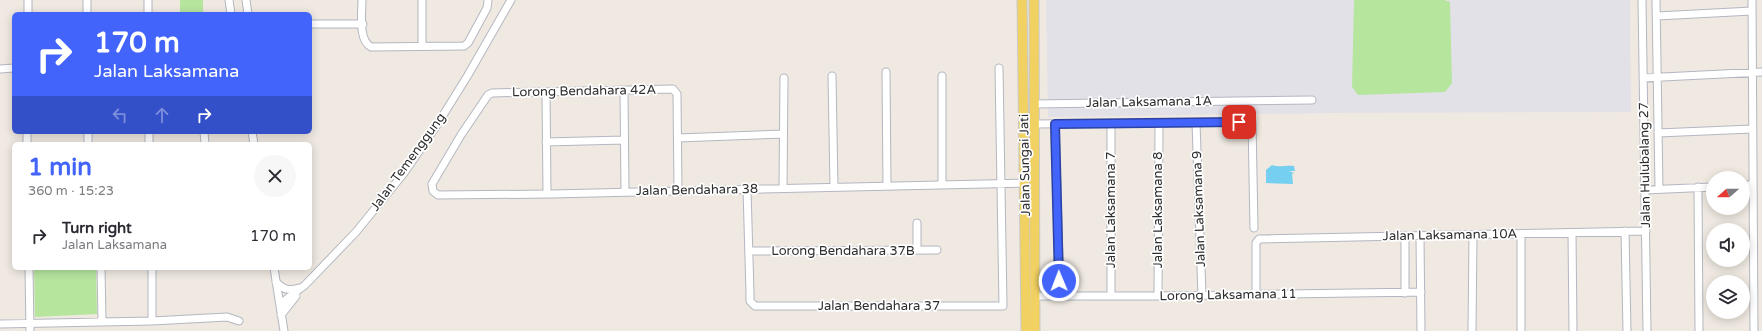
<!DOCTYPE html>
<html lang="en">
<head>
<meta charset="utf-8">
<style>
  :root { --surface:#fff; --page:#f7f7f7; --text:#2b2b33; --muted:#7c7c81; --accent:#4264fb }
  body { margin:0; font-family:"Varela Round",sans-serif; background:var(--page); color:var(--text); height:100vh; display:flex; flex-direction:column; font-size:15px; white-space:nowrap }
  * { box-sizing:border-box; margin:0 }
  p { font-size:13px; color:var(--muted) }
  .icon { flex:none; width:22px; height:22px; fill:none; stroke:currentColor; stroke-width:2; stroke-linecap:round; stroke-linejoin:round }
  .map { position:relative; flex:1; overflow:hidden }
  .details { position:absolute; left:12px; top:142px; width:300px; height:128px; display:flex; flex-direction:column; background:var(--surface); border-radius:6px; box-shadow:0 2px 10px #0003 }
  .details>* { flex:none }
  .top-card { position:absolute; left:12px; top:12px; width:300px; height:122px; border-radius:6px; box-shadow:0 2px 10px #0003; background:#4264fb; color:#fff; overflow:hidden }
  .needle { width:26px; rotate:249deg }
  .fabs { position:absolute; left:1706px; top:171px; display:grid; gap:8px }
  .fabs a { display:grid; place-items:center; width:44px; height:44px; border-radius:50%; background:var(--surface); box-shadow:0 2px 10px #0003; font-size:20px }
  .pin { position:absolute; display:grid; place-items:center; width:34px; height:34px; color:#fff; margin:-17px; border-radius:8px; box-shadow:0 2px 6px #0006 }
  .me { position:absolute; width:44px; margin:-22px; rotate:359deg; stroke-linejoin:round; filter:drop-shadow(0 0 3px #0008) }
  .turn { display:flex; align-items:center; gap:14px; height:84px; padding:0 16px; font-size:18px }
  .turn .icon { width:52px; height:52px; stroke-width:2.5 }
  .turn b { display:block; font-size:28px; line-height:34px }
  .lanes { display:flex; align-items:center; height:38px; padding:0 16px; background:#0003; justify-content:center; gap:20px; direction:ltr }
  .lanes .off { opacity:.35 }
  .round { display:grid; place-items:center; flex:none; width:42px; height:42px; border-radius:21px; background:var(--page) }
  .headline { display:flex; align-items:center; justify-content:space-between; height:68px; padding:0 16px }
  h1 { font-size:24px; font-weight:700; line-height:30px; color:var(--accent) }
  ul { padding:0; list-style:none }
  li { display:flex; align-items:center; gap:12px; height:52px; padding:0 16px }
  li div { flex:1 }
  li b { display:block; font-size:15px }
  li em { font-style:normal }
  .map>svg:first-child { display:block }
</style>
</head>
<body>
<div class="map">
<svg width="1762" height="331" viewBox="0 0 1762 331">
  <rect width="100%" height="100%" fill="#efe9e1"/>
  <!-- industrial -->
  <path fill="#e3e1e8" d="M1046 0H1630L1631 112 1333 113 1048 117Z"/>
  <!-- green -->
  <path fill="#b6e59e" d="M180 0H203V14H180Z
    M1354 0H1444L1450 2 1452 83 1445 92 1358 95 1352 87Z
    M34 268H96L97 314 35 317Z"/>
  <!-- water -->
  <path fill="#75cff0" d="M1272 165C1280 168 1286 165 1294 166L1295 171H1289L1294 173 1292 174 1293 184 1266 183V170Z"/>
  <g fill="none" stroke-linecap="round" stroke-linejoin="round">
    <!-- minor casing -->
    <g stroke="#b4b7c1" stroke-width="9">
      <path id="minor" d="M28 0V14
        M87 0V14
        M229 0 231 14
        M246 0 248 14
        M362 0C362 13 358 40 371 47L464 46 468 43 487 8 488 0
        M422 0V46
        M1642 0 1647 331
        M1656 0 1659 189
        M1752 0 1754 331
        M148 14V0
        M1657 16 1752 11
        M310 24H363
        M0 69 14 68
        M886 72 887 186
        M832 76 834 187
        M942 76V185
        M1643 78 1762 72
        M624 91 625 192
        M546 92 547 194
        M1034 104 1312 100
        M1196 123 1202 295
        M1034 124 1252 122 1254 228
        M1055 124 1060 296
        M1111 124V296
        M27 132V144
        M149 132V144
        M204 132 205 144
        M252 132 254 144
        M1658 133 1752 129
        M678 138 783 134
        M546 142 624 140
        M88 144V132
        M1743 185H1753
        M1698 187 1699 331
        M783 188 784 78
        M747 189 750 293V301L755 306H1003L999 68
        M1645 190 1713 187
        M678 191 677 94 673 89 492 93 488 95 461 135 432 184 433 191 438 195 552 194 1025 183
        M917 223V250
        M1625 231 1627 331
        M1572 233 1573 331
        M1420 236 1421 331
        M749 251 937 250
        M29 268 30 331
        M101 268 102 321
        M152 268V321
        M274 268 284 331
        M276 282C284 290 289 291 299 288
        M1405 293V236
        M1256 295V243L1259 239 1646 231
        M1034 296H1158L1421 292
        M1158 296 1159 123
        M280 304 305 285 356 232 404 173 437 125 468 75 511 0
        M281 315 296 296
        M0 324 152 321 227 317 239 321
        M1472 331 1473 235
        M1521 331V234"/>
    </g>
    <!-- major casing -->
    <g stroke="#c9c9c9" stroke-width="11">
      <path id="major" d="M1022 0 1026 331
        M1034 0 1035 331"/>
    </g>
    <!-- minor -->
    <use href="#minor" stroke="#fff" stroke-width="7"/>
    <!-- major -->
    <use href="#major" stroke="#f2d163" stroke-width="9"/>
  </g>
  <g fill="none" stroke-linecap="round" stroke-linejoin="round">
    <!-- route casing -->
    <g stroke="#2b41a3" stroke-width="10">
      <path id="route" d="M1059 281 1055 124 1239 122"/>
    </g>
    <!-- route -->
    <use href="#route" stroke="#4264fb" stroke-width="7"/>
  </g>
  <g text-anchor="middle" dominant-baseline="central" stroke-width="3.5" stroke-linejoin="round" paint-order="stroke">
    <!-- street labels -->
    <g font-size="13" fill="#2e2e2e" stroke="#fff">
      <text transform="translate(584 91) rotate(-1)">Lorong Bendahara 42A</text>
      <text transform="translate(1149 102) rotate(-1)">Jalan Laksamana 1A</text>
      <text transform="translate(408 162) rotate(-54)">Jalan Temenggung</text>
      <text transform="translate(1025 165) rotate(-91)">Jalan Sungai Jati</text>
      <text transform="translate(1645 165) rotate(-91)">Jalan Hulubalang 27</text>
      <text transform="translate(697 190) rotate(-1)">Jalan Bendahara 38</text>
      <text transform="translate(1199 209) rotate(-92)">Jalan Laksamana 9</text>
      <text transform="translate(1111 210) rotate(-90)">Jalan Laksamana 7</text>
      <text transform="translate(1158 210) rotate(-90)">Jalan Laksamana 8</text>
      <text transform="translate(1450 235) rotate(-1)">Jalan Laksamana 10A</text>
      <text x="843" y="251">Lorong Bendahara 37B</text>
      <text transform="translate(1228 295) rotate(-1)">Lorong Laksamana 11</text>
      <text x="879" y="306">Jalan Bendahara 37</text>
    </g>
  </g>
</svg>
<div class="fabs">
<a><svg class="needle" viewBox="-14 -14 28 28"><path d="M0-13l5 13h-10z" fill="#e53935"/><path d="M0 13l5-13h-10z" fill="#7c7c81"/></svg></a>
<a><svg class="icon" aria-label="sound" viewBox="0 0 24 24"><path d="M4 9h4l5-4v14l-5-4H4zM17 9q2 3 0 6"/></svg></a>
<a><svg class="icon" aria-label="layers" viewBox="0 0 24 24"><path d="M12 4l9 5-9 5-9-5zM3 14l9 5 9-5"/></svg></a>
</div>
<div class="pin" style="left:1239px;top:122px;background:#d93025"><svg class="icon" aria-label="arrive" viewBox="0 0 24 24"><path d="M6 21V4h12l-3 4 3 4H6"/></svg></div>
<svg class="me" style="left:1059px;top:281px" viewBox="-20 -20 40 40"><circle r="17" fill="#4264fb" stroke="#fff" stroke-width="3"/><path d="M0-11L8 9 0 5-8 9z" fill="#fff"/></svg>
<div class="top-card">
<div class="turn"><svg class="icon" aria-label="right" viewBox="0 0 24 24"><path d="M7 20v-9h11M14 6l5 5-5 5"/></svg><div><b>170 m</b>Jalan Laksamana</div></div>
<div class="lanes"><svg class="icon off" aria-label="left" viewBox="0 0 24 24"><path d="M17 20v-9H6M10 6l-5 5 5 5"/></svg><svg class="icon off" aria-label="ahead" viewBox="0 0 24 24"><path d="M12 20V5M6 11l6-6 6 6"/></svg><svg class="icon" aria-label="right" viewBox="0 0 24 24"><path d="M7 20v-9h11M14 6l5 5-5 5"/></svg></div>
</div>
<section class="details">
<div class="headline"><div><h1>1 min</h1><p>360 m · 15:23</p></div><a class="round"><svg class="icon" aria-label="close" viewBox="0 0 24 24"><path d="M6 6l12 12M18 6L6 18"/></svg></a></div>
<ul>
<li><svg class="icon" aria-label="right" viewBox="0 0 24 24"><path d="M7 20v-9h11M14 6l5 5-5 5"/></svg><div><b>Turn right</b><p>Jalan Laksamana</p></div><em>170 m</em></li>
</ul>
</section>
</div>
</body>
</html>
